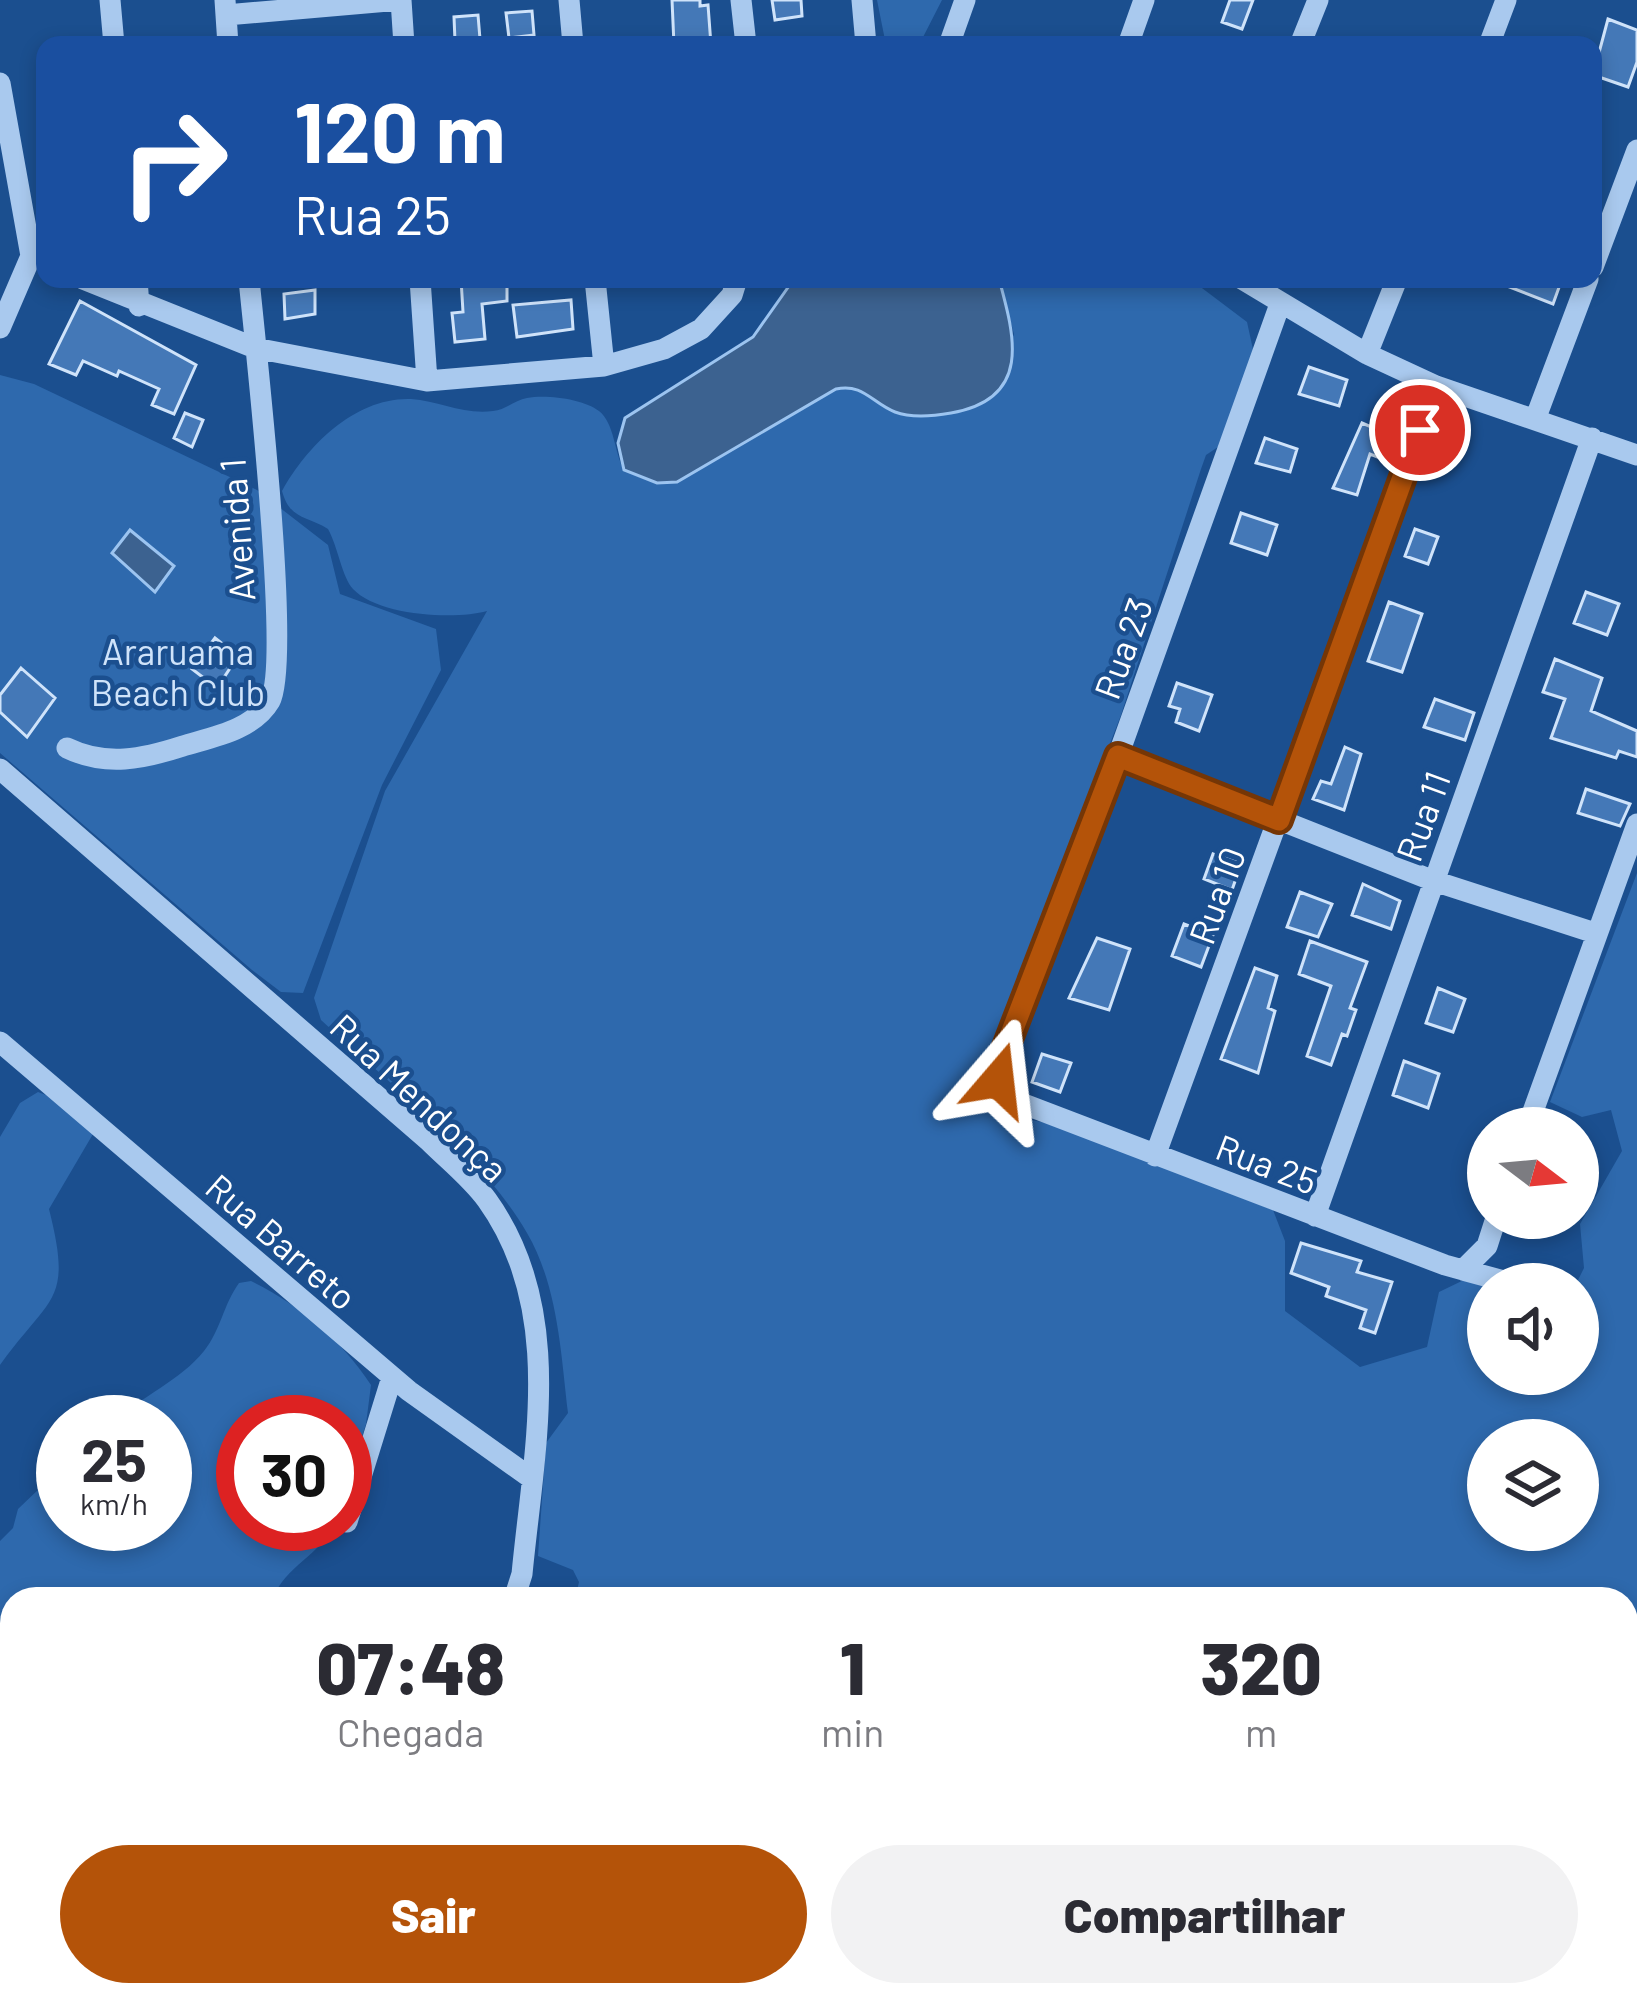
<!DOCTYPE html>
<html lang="pt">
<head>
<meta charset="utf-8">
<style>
  :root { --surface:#fff; --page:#f2f2f3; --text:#2b2b33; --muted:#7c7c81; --accent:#b45309 }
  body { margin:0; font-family:Barlow,sans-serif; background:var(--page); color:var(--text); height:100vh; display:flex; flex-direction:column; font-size:45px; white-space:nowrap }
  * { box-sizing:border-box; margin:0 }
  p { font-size:39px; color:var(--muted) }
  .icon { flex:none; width:66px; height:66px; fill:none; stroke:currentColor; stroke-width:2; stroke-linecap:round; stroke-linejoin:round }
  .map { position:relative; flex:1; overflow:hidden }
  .sheet { position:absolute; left:0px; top:1587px; width:1638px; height:420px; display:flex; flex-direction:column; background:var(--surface); border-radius:36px 36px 0 0; box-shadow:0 6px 18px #0003 }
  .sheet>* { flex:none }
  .guide { position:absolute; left:36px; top:36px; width:1566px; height:252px; border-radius:24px; box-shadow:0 6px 18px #0003; background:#1a4fa0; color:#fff; overflow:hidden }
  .needle { width:78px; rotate:106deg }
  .buttons { position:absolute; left:1467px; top:1107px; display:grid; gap:24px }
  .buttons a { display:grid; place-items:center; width:132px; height:132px; border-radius:50%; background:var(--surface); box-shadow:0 6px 18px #0003; font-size:60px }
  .speed { position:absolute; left:36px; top:1395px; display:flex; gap:24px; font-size:60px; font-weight:700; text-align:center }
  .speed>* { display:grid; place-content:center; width:156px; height:156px; border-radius:50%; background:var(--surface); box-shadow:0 6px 18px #0003; line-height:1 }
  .speed small { font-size:30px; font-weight:400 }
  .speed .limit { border:18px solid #d22; background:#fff; color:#111 }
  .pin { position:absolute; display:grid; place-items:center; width:102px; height:102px; color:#fff; margin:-51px; border:6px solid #fff; border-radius:50%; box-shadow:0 3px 12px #0007 }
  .me { position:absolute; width:132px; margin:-66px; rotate:17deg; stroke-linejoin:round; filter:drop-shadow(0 0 9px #0008) }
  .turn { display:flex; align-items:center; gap:42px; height:252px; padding:0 60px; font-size:54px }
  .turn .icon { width:156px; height:156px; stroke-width:2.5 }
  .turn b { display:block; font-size:84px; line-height:102px }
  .eta { display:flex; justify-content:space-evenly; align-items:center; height:204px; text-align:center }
  .eta b { font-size:72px; font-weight:800; line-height:84px }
  .button { display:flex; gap:24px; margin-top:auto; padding:24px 60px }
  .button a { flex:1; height:138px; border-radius:72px; background:var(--accent); color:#fff; font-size:48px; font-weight:800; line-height:138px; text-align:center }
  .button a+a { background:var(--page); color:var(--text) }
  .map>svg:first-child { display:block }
</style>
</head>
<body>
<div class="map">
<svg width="1637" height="2007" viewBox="0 0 1637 2007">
  <rect width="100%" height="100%" fill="#1b4f8f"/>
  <!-- green -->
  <path fill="#2e69ad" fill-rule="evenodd" d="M877 0H942L919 45H886Z
    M999 279H1190L1247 322 1254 354 1218 447 1206 455 1201 469 1121 715 984 1071 975 1084 965 1085 1002 1115 1048 1123 1273 1210 1285 1241V1311L1360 1367 1427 1347 1439 1292 1468 1278 1488 1286V1374H1578L1576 1284 1584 1268 1580 1224 1622 1151 1611 1110 1582 1117 1550 1102 1637 873V1827L1626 1819V1599H575L579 1582 573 1570 538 1556 546 1443 568 1413C561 1354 558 1286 527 1233 484 1157 385 1080 321 1020L314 998 385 791 487 611C456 620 378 616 353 589 342 577 338 547 328 529 306 515 290 520 282 491 307 446 355 397 411 399 439 401 464 415 493 411 505 410 515 400 527 398 546 394 584 399 599 411 615 424 614 452 624 470L641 478 677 482 836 389C864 383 873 405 896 412 924 421 956 413 982 404L1014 334ZM1488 1440H1578V1530H1488Z
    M0 375 34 384 257 490 328 545 340 594 436 629 441 670 382 785 303 993 281 992 252 970 0 753Z
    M38 1092 62 1101 93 1134 49 1209C73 1304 51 1294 0 1365V1137L20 1103Z
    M251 1281C302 1307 339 1337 371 1385L366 1424 345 1489V1422H243V1524H333C322 1555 284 1566 273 1599H12L8 1949 0 1941V1541L13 1528 18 1509 63 1466V1524H165V1422H113C141 1397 181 1380 204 1351 221 1330 223 1305 239 1283Z
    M209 1995H309L300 2007H215Z
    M1123 1995H1493L1491 2007H1218L1185 2000 1175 2007H1124L1119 2005Z"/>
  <!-- water -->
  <path fill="#3c6290" stroke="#9cc4f0" stroke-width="3" d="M794 279H999C1015 337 1032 399 951 413 934 416 911 418 895 412 872 403 863 383 836 389L677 482 657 483 624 470 618 443 625 418 753 337Z
    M130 530 174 566 155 592 112 553Z"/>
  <!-- building -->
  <path fill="#4478b7" stroke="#cfe3fa" stroke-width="3" d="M672 0H700V6L708 5 711 45H674Z
    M772 0H801L802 16 775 20Z
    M1230 0H1253L1242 29 1222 22Z
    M532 11 534 35 509 38 506 13Z
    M478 15 480 39 455 41 454 17Z
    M1608 19 1637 30V62L1628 87 1593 75Z
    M461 279H507V301L482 304 485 339 455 342 452 313 463 312Z
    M1489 279H1562L1553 304Z
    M315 290V314L285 319 284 294Z
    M571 300 573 329 517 337 513 305Z
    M80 301 196 365 174 414 152 405 159 389 119 371 117 376 83 361 76 375 49 364Z
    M1309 367 1347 380 1339 406 1299 394Z
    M185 413 203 420 192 447 174 438Z
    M1362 423 1388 434 1380 458 1370 454 1357 495 1333 488Z
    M1265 438 1297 449 1290 472 1256 463Z
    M1241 513 1277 525 1267 555 1231 543Z
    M1415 529 1438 537 1428 564 1405 556Z
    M1586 592 1619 604 1607 635 1574 623Z
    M1389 602 1422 614 1402 672 1368 661Z
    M215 638 238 656 217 688 192 669Z
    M1555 659 1602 678 1591 711 1637 731V757L1619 751 1616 758 1551 738 1565 699 1543 692Z
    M21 668 55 698 27 737 0 712V695Z
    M1177 683 1212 695 1199 731 1176 722 1180 709 1169 706Z
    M1435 699 1474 713 1465 740 1424 727Z
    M1345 747 1361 754 1344 810 1313 799 1321 781 1331 784Z
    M1586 789 1630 804 1620 826 1578 813Z
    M1213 854 1241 864 1232 890 1204 879Z
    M1363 884 1400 901 1391 929 1352 915Z
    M1300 892 1332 904 1318 937 1287 927Z
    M1184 924 1213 935 1201 967 1172 956Z
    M1097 938 1130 949 1109 1010 1069 998Z
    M1310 941 1367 962 1350 1008 1356 1010 1347 1036 1342 1034 1331 1065 1307 1056 1331 986 1299 974Z
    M1255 968 1277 976 1268 1008 1275 1011 1258 1073 1221 1059Z
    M1438 988 1465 999 1453 1032 1426 1023Z
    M1042 1054 1071 1063 1060 1092 1032 1082Z
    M1404 1061 1439 1074 1428 1108 1393 1095Z
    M1301 1243 1361 1261 1357 1272 1392 1282 1375 1333 1360 1328 1366 1310 1326 1296 1329 1287 1291 1273Z"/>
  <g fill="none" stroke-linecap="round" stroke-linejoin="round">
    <!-- minor -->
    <path stroke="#a9c9ee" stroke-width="21" d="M110 0 114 45
      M225 0 228 45
      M401 0 404 45
      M569 0 573 45
      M741 0 746 45
      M862 0 866 45
      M226 15 400 0
      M949 45 965 0
      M1128 45 1144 0
      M1300 45 1318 0
      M1489 45 1506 0
      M0 83 31 256 0 328
      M1593 267 1637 150
      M83 279 255 348 427 381 604 366 664 349 701 329 732 295 737 279
      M137 279 139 306
      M420 279 427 381
      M595 279 604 366
      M1242 279 1367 354 1436 386 1637 455
      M1280 304 1118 756 999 1065 998 1080 1016 1101 1445 1265 1463 1270 1487 1246 1496 1218
      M1367 354 1397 279
      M1536 417 1588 279
      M67 748C106 767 143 759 183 746 213 737 253 730 270 701 292 662 255 343 249 279
      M1118 756 1434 881 1595 933
      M0 769 429 1141C448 1160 471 1178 487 1200 566 1310 534 1448 522 1574L514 1599
      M0 1042 409 1391 531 1478
      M1527 1128 1637 824
      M1155 1156 1436 386
      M1315 1216 1592 438
      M1463 1270 1515 1284
      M347 1522 392 1377
      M348 2007 355 1995
      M535 2007 539 1996 568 2007"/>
  </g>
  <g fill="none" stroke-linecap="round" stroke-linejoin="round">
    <!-- route casing -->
    <g stroke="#753606" stroke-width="30">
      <path id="route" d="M998 1080 999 1065 1118 756 1279 820 1420 430"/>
    </g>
    <!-- route -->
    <use href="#route" stroke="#b45309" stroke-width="21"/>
  </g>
  <g text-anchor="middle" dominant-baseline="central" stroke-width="9" stroke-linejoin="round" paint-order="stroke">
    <!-- street labels -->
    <g font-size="36" fill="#fff" stroke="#1b4f8f">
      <text transform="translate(236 530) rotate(-94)">Avenida 1</text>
      <text transform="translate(1122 648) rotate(-70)">Rua 23</text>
      <text transform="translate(1422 816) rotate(-70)">Rua 11</text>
      <text transform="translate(1216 895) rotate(-70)">Rua 10</text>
      <text transform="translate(420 1097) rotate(43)">Rua Mendonça</text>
      <text transform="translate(1267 1163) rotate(21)">Rua 25</text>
      <text transform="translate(282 1241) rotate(41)">Rua Barreto</text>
    </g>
    <!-- park labels -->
    <g font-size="36" fill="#cfe3fa" stroke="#1b4f8f">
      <text x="178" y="650">Araruama<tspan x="178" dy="41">Beach Club</tspan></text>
    </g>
  </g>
</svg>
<div class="buttons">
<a><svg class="needle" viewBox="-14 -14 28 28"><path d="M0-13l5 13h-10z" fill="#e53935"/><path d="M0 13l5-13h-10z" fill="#7c7c81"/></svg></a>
<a><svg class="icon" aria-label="sound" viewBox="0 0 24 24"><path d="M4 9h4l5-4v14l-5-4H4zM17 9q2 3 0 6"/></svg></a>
<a><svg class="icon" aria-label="layers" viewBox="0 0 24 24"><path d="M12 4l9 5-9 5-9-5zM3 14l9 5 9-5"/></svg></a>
</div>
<div class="speed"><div>25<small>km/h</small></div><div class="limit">30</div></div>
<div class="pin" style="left:1420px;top:430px;background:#d93025"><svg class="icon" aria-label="arrive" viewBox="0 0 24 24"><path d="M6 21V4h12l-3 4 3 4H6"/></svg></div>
<svg class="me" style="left:998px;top:1080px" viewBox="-20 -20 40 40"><path d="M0-17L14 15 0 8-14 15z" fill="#b45309" stroke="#fff" stroke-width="4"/></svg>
<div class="guide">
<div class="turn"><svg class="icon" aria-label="right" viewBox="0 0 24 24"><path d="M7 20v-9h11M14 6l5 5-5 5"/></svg><div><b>120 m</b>Rua 25</div></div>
</div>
<section class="sheet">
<div class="eta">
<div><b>07:48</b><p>Chegada</p></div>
<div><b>1</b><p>min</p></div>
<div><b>320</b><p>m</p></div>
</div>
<div class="button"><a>Sair</a><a>Compartilhar</a></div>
</section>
</div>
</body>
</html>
